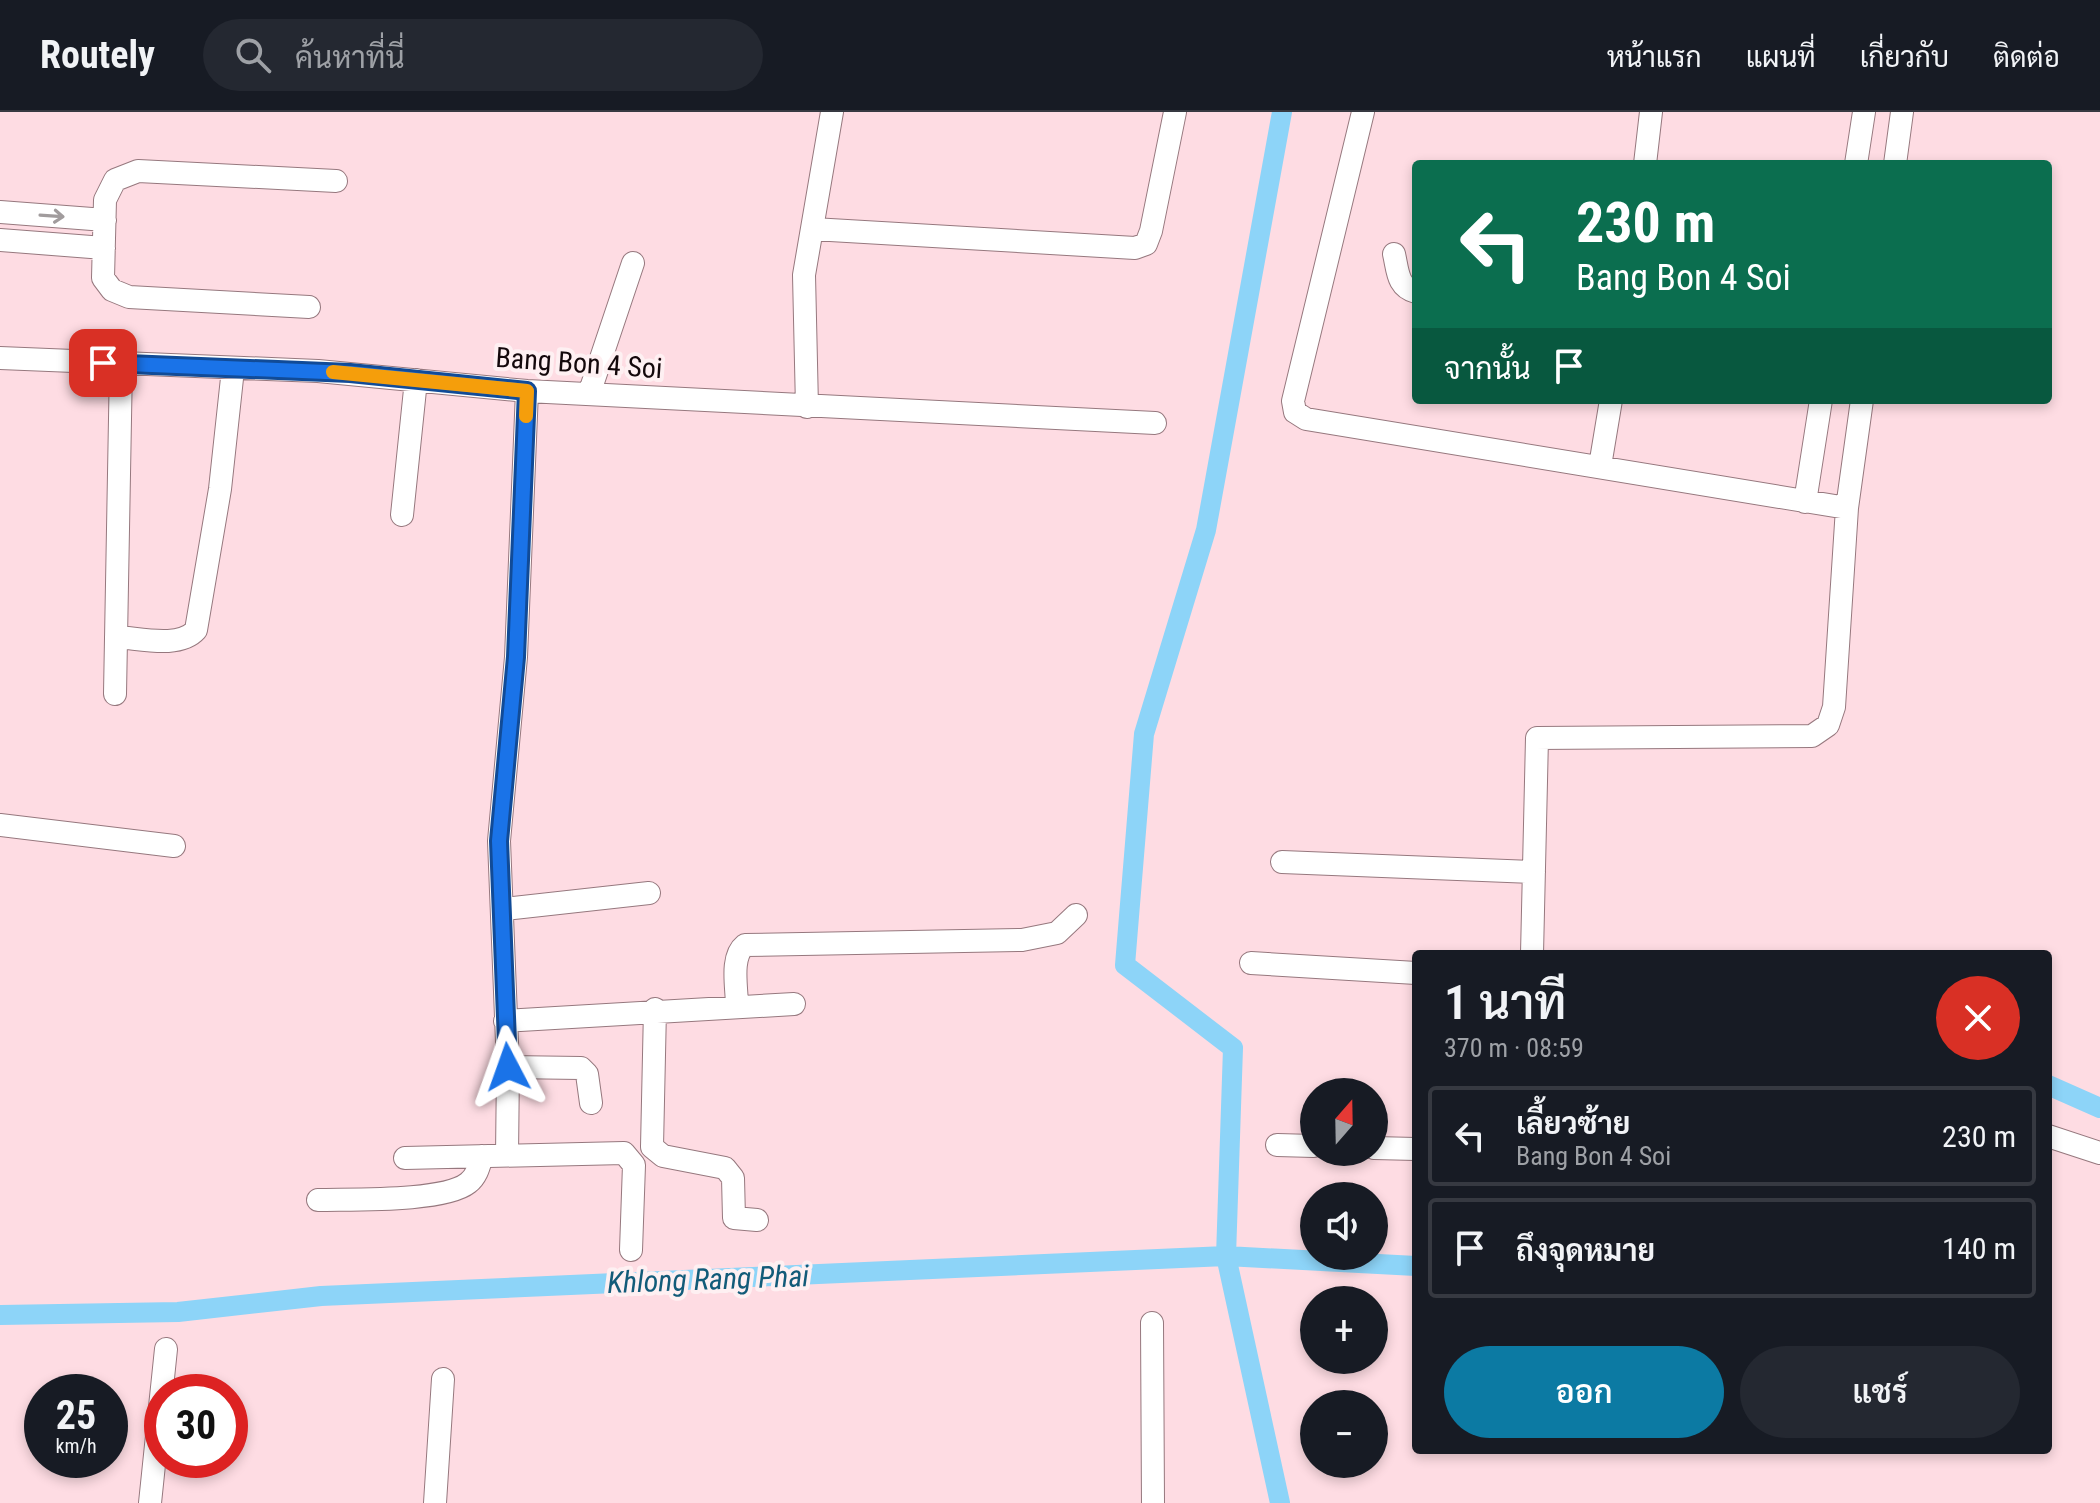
<!DOCTYPE html>
<html lang="th">
<head>
<meta charset="utf-8">
<style>
  :root { --surface:#171b24; --page:#242831; --text:#f1f3f6; --muted:#9ea1a6; --line:#363941; --accent:#0c7aa3 }
  body { margin:0; font-family:"Roboto Condensed",Sarabun,sans-serif; background:var(--page); color:var(--text); height:100vh; display:flex; flex-direction:column; font-size:30px; white-space:nowrap }
  * { box-sizing:border-box; margin:0 }
  p { font-size:26px; color:var(--muted) }
  .icon { flex:none; width:44px; height:44px; fill:none; stroke:currentColor; stroke-width:2; stroke-linecap:round; stroke-linejoin:round }
  .map { position:relative; flex:1; overflow:hidden }
  .sheet { position:absolute; left:1412px; top:838px; width:640px; height:504px; display:flex; flex-direction:column; background:var(--surface); border-radius:8px; box-shadow:0 4px 12px #0003 }
  .sheet>* { flex:none }
  .top-card { position:absolute; left:1412px; top:48px; width:640px; height:244px; border-radius:8px; box-shadow:0 4px 12px #0003; background:#0b6e4f; color:#fff; overflow:hidden }
  .needle { width:52px; rotate:20deg }
  .tools { position:absolute; left:1300px; top:966px; display:grid; gap:16px }
  .tools a { display:grid; place-items:center; width:88px; height:88px; border-radius:50%; background:var(--surface); box-shadow:0 4px 12px #0003; font-size:40px }
  .speed { position:absolute; left:24px; top:1262px; display:flex; gap:16px; font-size:40px; font-weight:700; text-align:center }
  .speed>* { display:grid; place-content:center; width:104px; height:104px; border-radius:50%; background:var(--surface); box-shadow:0 4px 12px #0003; line-height:1 }
  .speed small { font-size:20px; font-weight:400 }
  .speed .limit { border:12px solid #d22; background:#fff; color:#111 }
  .pin { position:absolute; display:grid; place-items:center; width:68px; height:68px; color:#fff; margin:-34px; border-radius:16px; box-shadow:0 4px 12px #0006 }
  .me { position:absolute; width:88px; margin:-44px; rotate:356deg; stroke-linejoin:round; filter:drop-shadow(0 0 6px #0008) }
  .turn { display:flex; align-items:center; gap:28px; height:168px; padding:0 32px; font-size:36px }
  .turn .icon { width:104px; height:104px; stroke-width:2.5 }
  .turn b { display:block; font-size:56px; line-height:68px }
  .then { display:flex; align-items:center; height:76px; padding:0 32px; background:#0003; gap:16px; font-size:30px }
  .round { display:grid; place-items:center; flex:none; width:84px; height:84px; border-radius:42px; background:var(--page) }
  .head { display:flex; align-items:center; justify-content:space-between; height:136px; padding:0 32px }
  h1 { font-size:48px; font-weight:600; line-height:60px }
  .cta { display:flex; gap:16px; margin-top:auto; padding:16px 32px }
  .cta a { flex:1; height:92px; border-radius:48px; background:var(--accent); color:#fff; font-size:32px; font-weight:600; line-height:92px; text-align:center }
  .cta a+a { background:var(--page); color:var(--text) }
  ul { padding:0; list-style:none }
  li { display:flex; align-items:center; gap:24px; height:100px; margin:0 16px 12px; padding:0 16px; border:4px solid var(--line); border-radius:8px }
  li div { flex:1 }
  li b { display:block; font-size:30px }
  li em { font-style:normal }
  header { display:flex; align-items:center; gap:48px; box-sizing:border-box; height:112px; padding:0 40px; background:var(--surface); border-bottom:2px solid var(--line) }
  header strong { font-size:38px }
  nav { display:flex; gap:44px; margin-inline-start:auto; font-size:28px }
  .search { width:560px; height:72px; background:var(--page); display:flex; align-items:center; gap:20px; box-sizing:border-box; padding:0 28px; border-radius:44px; color:var(--muted); font-size:30px }
  .map>svg:first-child { display:block }
</style>
</head>
<body>
<header>
<strong>Routely</strong>
<div class="search"><svg class="icon" aria-label="search" viewBox="0 0 24 24"><circle cx="10" cy="10" r="6"/><path d="M15 15l6 6"/></svg>ค้นหาที่นี่</div>
<nav><a>หน้าแรก</a><a>แผนที่</a><a>เกี่ยวกับ</a><a>ติดต่อ</a></nav>
</header>
<div class="map">
<svg width="2100" height="1391" viewBox="0 0 2100 1391">
  <rect width="100%" height="100%" fill="#fedce3"/>
  <g fill="none" stroke-linecap="round" stroke-linejoin="round">
    <!-- canal -->
    <path stroke="#8dd4f8" stroke-width="20" d="M2048 973 2100 996
      M0 1203 178 1200 321 1184 1226 1144 1416 1154
      M1280 1391 1226 1144 1233 936 1125 853 1144 622 1206 418 1282 0"/>
    <!-- street casing -->
    <g stroke="#96787e" stroke-width="24">
      <path id="street" d="M1363 0 1293 289 1295 300 1306 307 1847 396
        M1645 52 1651 0
        M1856 52 1864 0
        M1895 52 1902 0
        M0 100 105 108
        M813 117 1135 136 1146 132 1151 119 1175 0
        M0 128 104 136
        M1394 142C1398 159 1397 175 1416 180
        M309 195 129 185 112 178 103 166 105 88 115 68 138 59 336 69
        M0 246 318 259 527 279 1155 311
        M589 282 633 151
        M807 295 804 163 832 0
        M1600 354 1611 288
        M1805 390 1821 288
        M402 403 416 268
        M116 525C139 526 179 537 196 518L220 377 233 257
        M115 582 121 252
        M0 713 174 734
        M1282 750 1534 760
        M504 797 649 781
        M1532 842 1537 626 1812 624 1828 613 1834 595 1847 396 1862 288
        M1251 851 1416 861
        M737 894C737 876 730 845 745 833L1022 828 1057 821 1076 803
        M655 897 652 1035 663 1044 725 1056 733 1066 734 1106 757 1108
        M505 909 794 892
        M508 955 581 956 587 962 591 991
        M2048 1024 2100 1041
        M1277 1033 1314 1034
        M1374 1036 1416 1037
        M507 1043 508 955 499 729 516 545 527 279
        M405 1046 624 1041 634 1053 631 1138
        M318 1088C352 1087 444 1090 468 1071 477 1064 479 1054 482 1044
        M1152 1211 1153 1391
        M150 1391 166 1237
        M435 1391 443 1267"/>
    </g>
    <!-- street -->
    <use href="#street" stroke="#fff" stroke-width="22"/>
  </g>
  <!-- one-way arrows -->
  <defs><path id="oneway-shaft" d="M-6 0H5M1.5-3L5.5 0L1.5 3" fill="none" stroke-width="1.6" stroke-linecap="round" stroke-linejoin="round" transform="scale(2)"/></defs>
  <use stroke="#a19c9d" href="#oneway-shaft" transform="translate(52 104) rotate(4)"/>
  <g fill="none" stroke-linecap="round" stroke-linejoin="round">
    <!-- route casing -->
    <g stroke="#114b97" stroke-width="20">
      <path id="route" d="M103 251 350 261 527 279 516 545 499 729 508 955"/>
    </g>
    <!-- route -->
    <use href="#route" stroke="#1a73e8" stroke-width="14"/>
    <!-- slow -->
    <path stroke="#f59e0b" stroke-width="14" d="M333 260 527 279 526 304"/>
  </g>
  <g text-anchor="middle" dominant-baseline="central" stroke-width="8" stroke-linejoin="round" paint-order="stroke">
    <!-- street labels -->
    <g font-size="28" fill="#13080b" stroke="#fef0f2">
      <text transform="translate(579 251) rotate(4)">Bang Bon 4 Soi</text>
    </g>
    <!-- water labels -->
    <g font-size="30" font-style="italic" fill="#125b79" stroke="#fef0f2">
      <text transform="translate(708 1167) rotate(-2)">Khlong Rang Phai</text>
    </g>
  </g>
</svg>
<div class="tools">
<a><svg class="needle" viewBox="-14 -14 28 28"><path d="M0-13l5 13h-10z" fill="#e53935"/><path d="M0 13l5-13h-10z" fill="#9ea1a6"/></svg></a>
<a><svg class="icon" aria-label="sound" viewBox="0 0 24 24"><path d="M4 9h4l5-4v14l-5-4H4zM17 9q2 3 0 6"/></svg></a>
<a>+</a>
<a>−</a>
</div>
<div class="speed"><div>25<small>km/h</small></div><div class="limit">30</div></div>
<div class="pin" style="left:103px;top:251px;background:#d93025"><svg class="icon" aria-label="arrive" viewBox="0 0 24 24"><path d="M6 21V4h12l-3 4 3 4H6"/></svg></div>
<svg class="me" style="left:508px;top:955px" viewBox="-20 -20 40 40"><path d="M0-17L14 15 0 8-14 15z" fill="#1a73e8" stroke="#fff" stroke-width="4"/></svg>
<div class="top-card">
<div class="turn"><svg class="icon" aria-label="left" viewBox="0 0 24 24"><path d="M17 20v-9H6M10 6l-5 5 5 5"/></svg><div><b>230 m</b>Bang Bon 4 Soi</div></div>
<div class="then">จากนั้น<svg class="icon" aria-label="arrive" viewBox="0 0 24 24"><path d="M6 21V4h12l-3 4 3 4H6"/></svg></div>
</div>
<section class="sheet">
<div class="head"><div><h1>1 นาที</h1><p>370 m · 08:59</p></div><a class="round" style="background:#d93025;color:#fff"><svg class="icon" aria-label="close" viewBox="0 0 24 24"><path d="M6 6l12 12M18 6L6 18"/></svg></a></div>
<ul>
<li><svg class="icon" aria-label="left" viewBox="0 0 24 24"><path d="M17 20v-9H6M10 6l-5 5 5 5"/></svg><div><b>เลี้ยวซ้าย</b><p>Bang Bon 4 Soi</p></div><em>230 m</em></li>
<li><svg class="icon" aria-label="arrive" viewBox="0 0 24 24"><path d="M6 21V4h12l-3 4 3 4H6"/></svg><div><b>ถึงจุดหมาย</b></div><em>140 m</em></li>
</ul>
<div class="cta"><a>ออก</a><a>แชร์</a></div>
</section>
</div>
</body>
</html>
